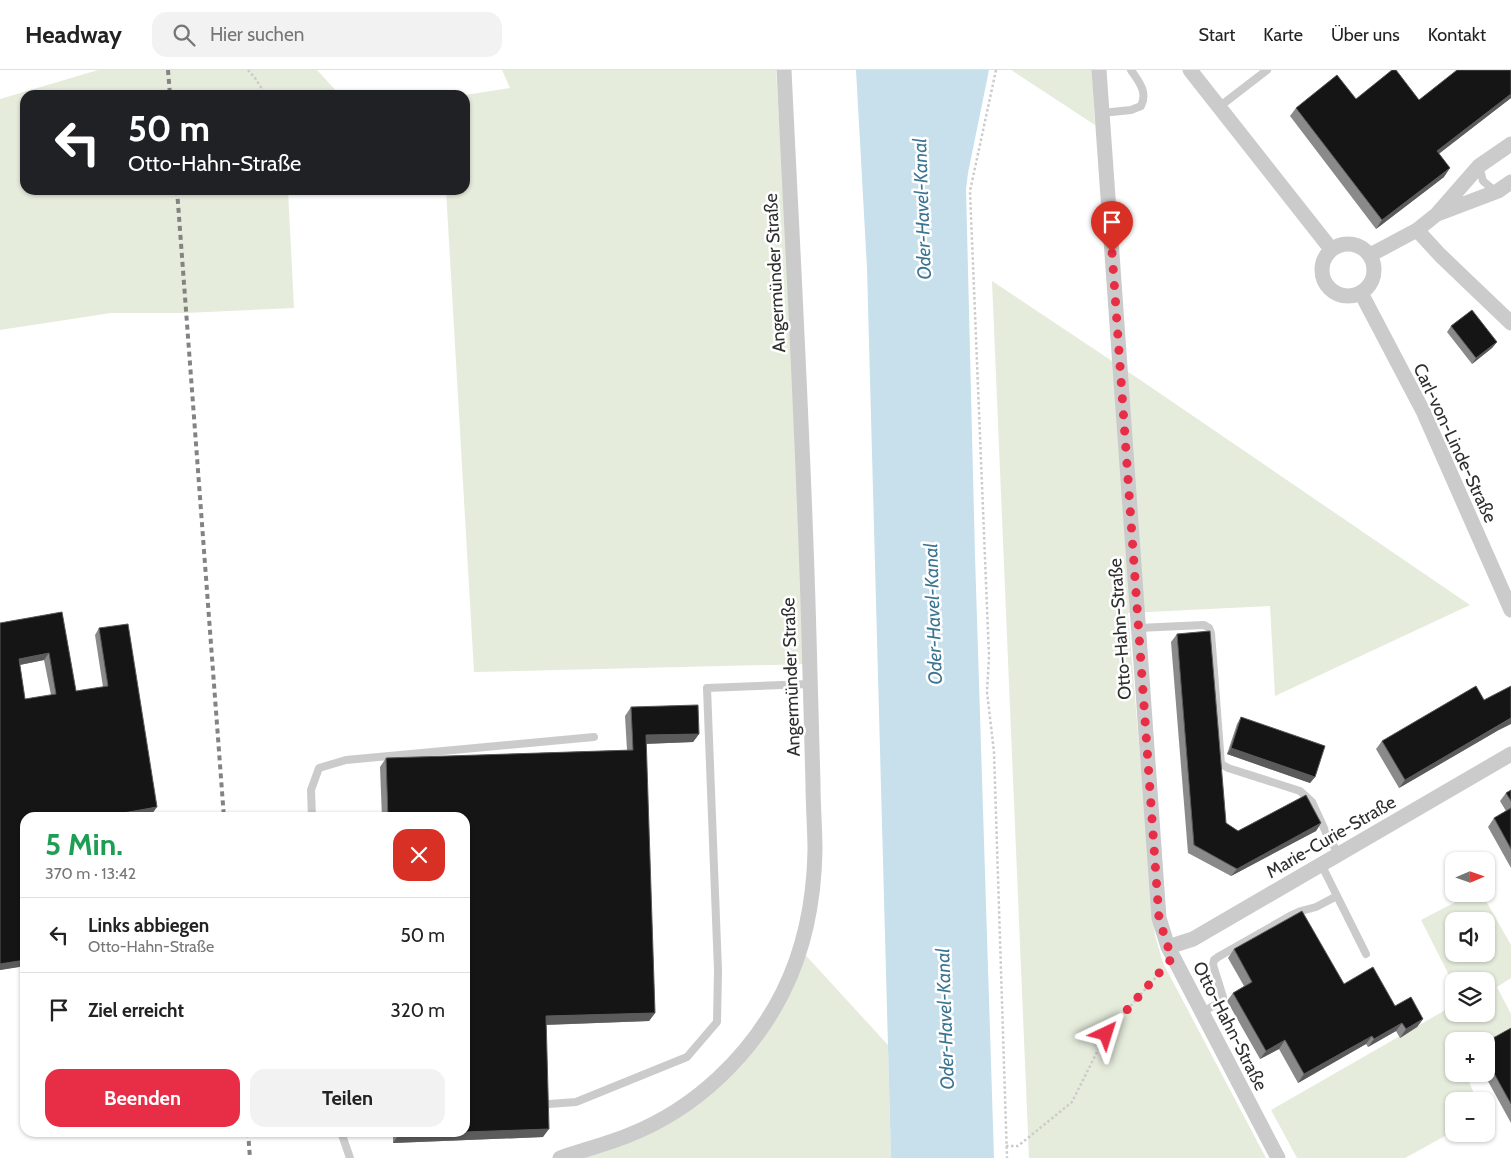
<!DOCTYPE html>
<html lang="de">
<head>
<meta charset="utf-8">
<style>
  :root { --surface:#fff; --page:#f2f2f2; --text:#222; --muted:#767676; --line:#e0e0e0; --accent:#e82e46 }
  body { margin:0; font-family:Cabin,sans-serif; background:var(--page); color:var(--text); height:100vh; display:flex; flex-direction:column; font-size:19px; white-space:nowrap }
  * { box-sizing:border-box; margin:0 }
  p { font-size:16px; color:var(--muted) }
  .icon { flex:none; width:28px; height:28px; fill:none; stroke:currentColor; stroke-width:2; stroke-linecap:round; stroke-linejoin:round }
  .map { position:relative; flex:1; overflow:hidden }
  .details { position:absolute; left:20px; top:742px; width:450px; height:325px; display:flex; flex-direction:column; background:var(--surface); border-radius:15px; box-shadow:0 1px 4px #0004 }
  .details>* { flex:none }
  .guide { position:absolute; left:20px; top:20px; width:450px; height:105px; border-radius:15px; box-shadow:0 1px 4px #0004; background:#202124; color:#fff; overflow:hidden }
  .needle { width:32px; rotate:88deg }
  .fabs { position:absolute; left:1445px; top:782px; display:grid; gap:10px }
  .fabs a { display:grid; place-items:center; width:50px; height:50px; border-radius:10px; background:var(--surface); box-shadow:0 1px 4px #0004; font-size:25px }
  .pin { position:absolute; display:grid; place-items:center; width:42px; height:42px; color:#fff; margin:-51px -21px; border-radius:50% 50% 50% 0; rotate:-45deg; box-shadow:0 0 5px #0007 }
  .pin .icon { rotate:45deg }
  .me { position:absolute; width:55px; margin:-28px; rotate:41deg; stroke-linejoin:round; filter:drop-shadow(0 0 4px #0008) }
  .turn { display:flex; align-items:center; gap:18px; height:105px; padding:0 25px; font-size:22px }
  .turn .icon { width:65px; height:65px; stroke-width:2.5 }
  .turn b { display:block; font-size:35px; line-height:42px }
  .round { display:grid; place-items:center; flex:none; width:52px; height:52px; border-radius:15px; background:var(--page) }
  .overview { display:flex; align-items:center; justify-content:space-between; height:85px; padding:0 25px }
  h1 { font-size:30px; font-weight:700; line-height:38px; color:#1e9e55 }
  .button { display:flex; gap:10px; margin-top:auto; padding:10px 25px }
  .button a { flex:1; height:58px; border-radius:15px; background:var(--accent); color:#fff; font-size:20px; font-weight:700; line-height:58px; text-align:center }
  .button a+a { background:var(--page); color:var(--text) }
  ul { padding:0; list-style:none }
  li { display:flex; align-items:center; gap:15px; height:75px; padding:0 25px; border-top:1px solid var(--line) }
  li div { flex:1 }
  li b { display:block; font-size:19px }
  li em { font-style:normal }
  header { display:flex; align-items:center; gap:30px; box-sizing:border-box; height:70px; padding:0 25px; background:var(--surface); border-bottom:1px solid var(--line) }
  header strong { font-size:24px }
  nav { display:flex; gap:28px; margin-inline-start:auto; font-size:18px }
  .search { width:350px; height:45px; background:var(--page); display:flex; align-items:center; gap:12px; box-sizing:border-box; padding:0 18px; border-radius:15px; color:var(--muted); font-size:19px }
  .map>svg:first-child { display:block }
</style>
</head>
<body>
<header>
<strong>Headway</strong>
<div class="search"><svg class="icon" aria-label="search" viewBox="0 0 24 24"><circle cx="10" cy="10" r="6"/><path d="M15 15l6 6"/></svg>Hier suchen</div>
<nav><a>Start</a><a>Karte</a><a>Über uns</a><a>Kontakt</a></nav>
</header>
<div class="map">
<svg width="1511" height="1088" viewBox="0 0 1511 1088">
  <rect width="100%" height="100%" fill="#fff"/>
  <!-- green -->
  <path fill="#e5ecdc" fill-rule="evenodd" d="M98 0H317L340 25H25V120H288L294 238 185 243H111L0 260V29Z
    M502 0H776L808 519 810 594 474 602 446 120H465V25L510 18Z
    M1011 0H1092L1095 55Z
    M992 211 1133 305 1470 535 1275 626 1270 536 1128 543 1155 865 1163 893 1266 1088H1029Z
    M1471 824H1482L1511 875V908L1497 917 1511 944V957L1486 972 1454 971V1004H1466L1477 1031H1454V1061L1405 1088H1297L1271 1040 1454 935V944H1486V911H1454V915L1421 850ZM1454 851H1486V884H1454Z
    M800 879 888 975 891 1088H560L676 1038 739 986Z"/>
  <!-- water -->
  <path fill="#c7e0ec" d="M856 0H989L968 103 966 119 975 486 994 1088H891L867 198Z"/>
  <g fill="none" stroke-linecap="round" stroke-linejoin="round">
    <!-- path -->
    <path stroke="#cbcbcb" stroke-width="2.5" stroke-dasharray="2.5 2.5" stroke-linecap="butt" d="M248 0 255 8 266 25
      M996 0 970 121 989 586 987 622 994 682 1007 1088
      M1006 1076H1018L1072 1032 1106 964 1163 899"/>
    <!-- lane -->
    <path stroke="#cbcbcb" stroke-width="8" d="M1219 37 1267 0
      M1102 43 1131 40 1141 36C1148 22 1139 12 1131 0
      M1479 96 1483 111 1496 122
      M1138 558 1204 555 1209 558 1211 563 1221 694 1228 698 1300 721 1312 732 1329 769 1339 784
      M312 748 311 720 319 698 346 690 594 667
      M1321 794 1366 884
      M1202 942 1217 934 1223 927 1213 895 1214 890 1218 887 1290 846 1301 841 1316 837 1337 826
      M549 1034 576 1032 687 987 717 952 718 900 707 618 810 614
      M341 1062 350 1088"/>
    <!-- street -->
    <path stroke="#cbcbcb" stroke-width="15" d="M1099 0 1159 848 1168 877 1278 1088
      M1190 0 1331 179
      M1440 143 1498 121 1511 112
      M1417 160 1440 185 1511 253
      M1322 200a26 26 0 1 1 52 0a26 26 0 1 1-52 0Z
      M1370 185 1417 160 1437 144 1479 96 1511 74
      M1361 223 1423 341 1511 540
      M1168 877 1193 869 1511 684
      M560 1088C583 1080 607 1074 629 1065 695 1039 751 986 783 922 805 878 814 830 815 781 815 759 813 736 813 714 812 665 810 616 809 567 804 378 793 189 784 0"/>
    <!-- rail -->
    <path stroke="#838383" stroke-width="4" stroke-dasharray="5 4" stroke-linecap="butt" d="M168 0 170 25
      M177 120 224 748
      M248 1062 250 1088"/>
  </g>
  <!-- wall -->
  <path fill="#8a8a8a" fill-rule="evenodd" d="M1511 0V28L1439 83 1444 107 1376 159 1290 46 1296 38 1356 29 1419 30Z
    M1451 256 1497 272 1492 278 1472 294 1447 262Z
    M62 542 76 621 103 617 95 565 99 558 152 744 25 748V896L0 900V553ZM44 590 51 625 25 629 20 595Z
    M1177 564 1226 753 1238 761 1321 753 1316 761 1231 806 1188 783 1171 572Z
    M631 637 699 664 693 672 646 674 655 943 649 951 546 955 543 1067 393 1073V1062H465V748H382L380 697 386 688 627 680 625 646Z
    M1241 647 1315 707 1310 713 1227 684 1237 654Z
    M1497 661 1399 718 1376 679 1382 671Z
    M1511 720V798L1488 757 1494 748 1506 741 1500 731 1506 723Z
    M1234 879 1344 914 1423 949 1417 957 1400 968 1396 961 1368 977 1366 974 1298 1013 1279 979 1260 989 1227 931 1233 923 1244 916 1228 888Z
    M1511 958V1053L1484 1004H1486V972Z"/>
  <!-- shaded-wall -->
  <path fill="#5b5b5b" d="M1511 24V28L1431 90 1437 81Z
    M1450 98 1444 107 1376 159 1382 150Z
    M1497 272 1492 278 1472 294 1476 288Z
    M49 583 44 590 14 596 19 589Z
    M1511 648V654L1497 661 1399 718 1405 710Z
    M699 664 693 672 640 674 646 665Z
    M1231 678 1315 707 1310 713 1227 684Z
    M157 737 152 744 131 748H120L123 743Z
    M1321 753 1316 761 1231 806 1237 799Z
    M25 890V896L0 900V894Z
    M655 943 649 951 540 955 546 946Z
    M1423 949 1417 957 1400 968 1406 959Z
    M1402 953 1396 961 1368 977 1374 969Z
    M1372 966 1366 974 1298 1013 1304 1004Z
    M1285 970 1279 979 1260 989 1266 981Z
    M549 1059 543 1067 393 1073 399 1064 465 1062Z"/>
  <!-- building -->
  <path fill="#151515" stroke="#5b5b5b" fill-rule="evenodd" d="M1392 0H1396L1419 30 1457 0H1511V24L1437 81 1450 98 1382 150 1296 38 1337 5 1356 29Z
    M1472 240 1497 272 1476 288 1451 256Z
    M62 542 76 621 108 616 99 558 128 554 157 737 123 743 124 748H25V890L0 894V553ZM49 583 56 624 25 629 19 589Z
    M1210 561 1226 753 1238 761 1306 725 1321 753 1237 799 1194 775 1177 564Z
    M1476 616 1484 630 1511 616V648L1405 710 1382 671Z
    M698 635 699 664 646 665 655 943 546 946 549 1059 465 1062V748H388L386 688 633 680 631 637Z
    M1241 647 1325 676 1315 707 1231 678Z
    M1511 720V731L1506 723Z
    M1511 738V779L1494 748Z
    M1302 841 1344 914 1373 897 1395 936 1411 927 1423 949 1406 959 1402 953 1374 969 1372 966 1304 1004 1285 970 1266 981 1233 923 1252 912 1234 879Z
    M1511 958V1034L1486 989V972Z
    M399 1062H443L399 1064Z"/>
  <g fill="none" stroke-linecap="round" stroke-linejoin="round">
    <!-- route -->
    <path stroke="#e82e46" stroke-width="9" stroke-dasharray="0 16.2" d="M1106 964 1173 887 1168 877 1159 848 1112 182"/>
  </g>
  <g text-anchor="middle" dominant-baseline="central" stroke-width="5" stroke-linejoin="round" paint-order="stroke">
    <!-- street labels -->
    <g font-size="18" fill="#2e2e2e" stroke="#fff">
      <text transform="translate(775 203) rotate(-93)">Angermünder Straße</text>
      <text transform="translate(1455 373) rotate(65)">Carl-von-Linde-Straße</text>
      <text transform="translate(1120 559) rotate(-94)">Otto-Hahn-Straße</text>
      <text transform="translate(791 607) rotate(-92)">Angermünder Straße</text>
      <text transform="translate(1331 767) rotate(-30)">Marie-Curie-Straße</text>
      <text transform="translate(1230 956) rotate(63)">Otto-Hahn-Straße</text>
    </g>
    <!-- water labels -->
    <g font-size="19" font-style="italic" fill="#3b7592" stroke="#fff">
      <text transform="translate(922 139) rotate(-92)">Oder-Havel-Kanal</text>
      <text transform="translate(933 544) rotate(-92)">Oder-Havel-Kanal</text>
      <text transform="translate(945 949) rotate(-92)">Oder-Havel-Kanal</text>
    </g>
  </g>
</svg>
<div class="fabs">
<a><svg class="needle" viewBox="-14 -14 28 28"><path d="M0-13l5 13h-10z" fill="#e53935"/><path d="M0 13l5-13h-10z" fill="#767676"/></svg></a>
<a><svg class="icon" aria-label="sound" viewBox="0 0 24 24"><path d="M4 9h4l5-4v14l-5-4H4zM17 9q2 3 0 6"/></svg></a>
<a><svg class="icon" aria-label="layers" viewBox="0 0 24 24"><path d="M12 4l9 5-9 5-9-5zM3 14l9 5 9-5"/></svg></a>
<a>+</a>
<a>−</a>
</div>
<div class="pin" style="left:1112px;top:182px;background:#d93025"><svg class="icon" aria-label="arrive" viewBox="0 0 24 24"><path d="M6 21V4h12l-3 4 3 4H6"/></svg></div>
<svg class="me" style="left:1106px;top:964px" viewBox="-20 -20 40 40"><path d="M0-17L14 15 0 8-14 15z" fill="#e82e46" stroke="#fff" stroke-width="4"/></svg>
<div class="guide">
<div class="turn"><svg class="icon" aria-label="left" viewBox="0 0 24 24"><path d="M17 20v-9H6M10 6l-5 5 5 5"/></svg><div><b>50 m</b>Otto-Hahn-Straße</div></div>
</div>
<section class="details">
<div class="overview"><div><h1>5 Min.</h1><p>370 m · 13:42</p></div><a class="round" style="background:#d93025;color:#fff"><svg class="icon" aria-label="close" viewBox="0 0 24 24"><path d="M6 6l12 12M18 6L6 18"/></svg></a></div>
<ul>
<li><svg class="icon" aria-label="left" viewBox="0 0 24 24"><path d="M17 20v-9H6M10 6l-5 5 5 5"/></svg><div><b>Links abbiegen</b><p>Otto-Hahn-Straße</p></div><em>50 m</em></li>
<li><svg class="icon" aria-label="arrive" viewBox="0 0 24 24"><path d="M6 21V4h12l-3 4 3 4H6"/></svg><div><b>Ziel erreicht</b></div><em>320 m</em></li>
</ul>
<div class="button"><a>Beenden</a><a>Teilen</a></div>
</section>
</div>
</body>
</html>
